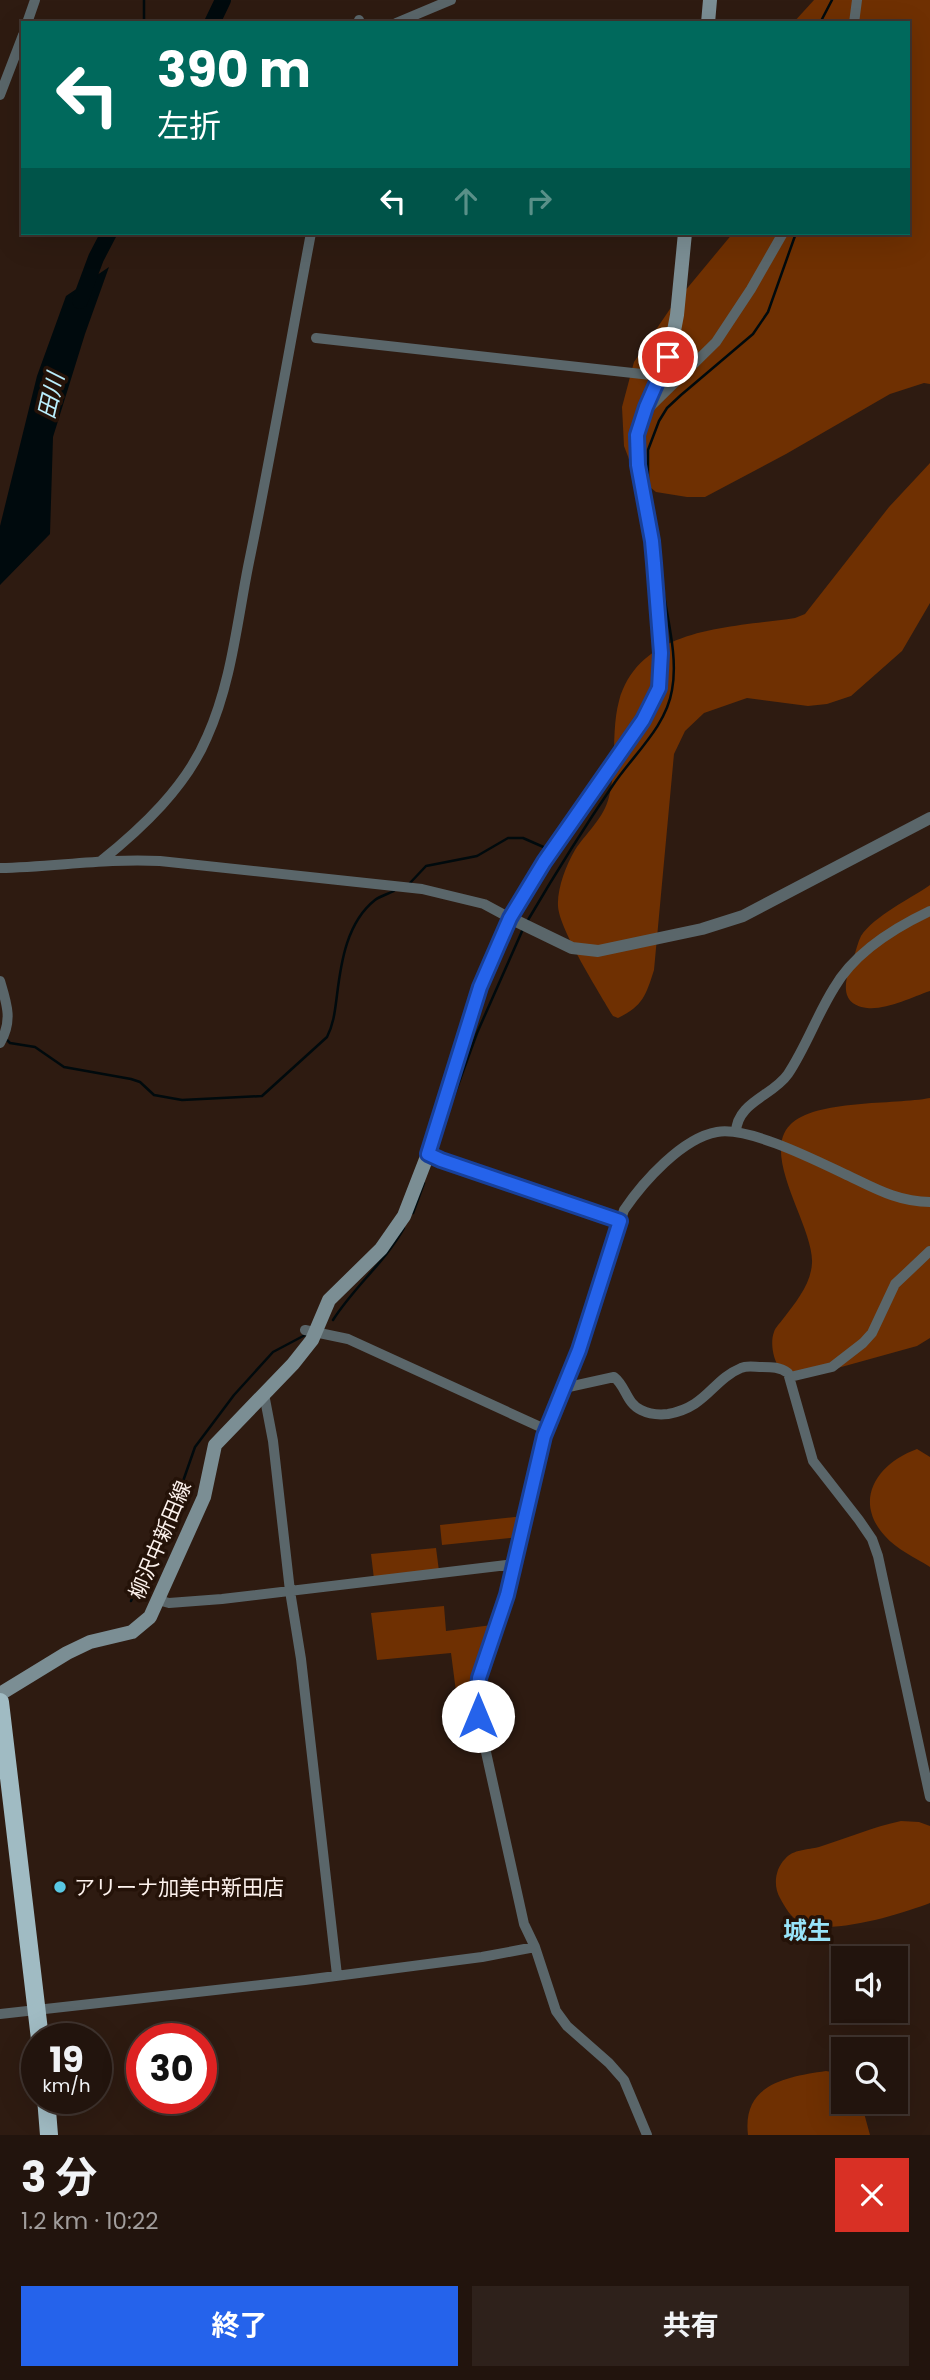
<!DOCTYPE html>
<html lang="ja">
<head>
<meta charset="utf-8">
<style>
  :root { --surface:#22140d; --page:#2e211b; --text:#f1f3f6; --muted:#a29e9d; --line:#3f332e; --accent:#2563eb }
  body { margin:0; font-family:Poppins,"Noto Sans JP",sans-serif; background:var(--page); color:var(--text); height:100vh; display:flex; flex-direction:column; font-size:26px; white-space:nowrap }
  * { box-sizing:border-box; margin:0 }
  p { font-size:23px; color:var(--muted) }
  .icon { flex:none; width:38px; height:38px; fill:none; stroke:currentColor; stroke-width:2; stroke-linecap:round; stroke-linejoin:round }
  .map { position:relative; height:2135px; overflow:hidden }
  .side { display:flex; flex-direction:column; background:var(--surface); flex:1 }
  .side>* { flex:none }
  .top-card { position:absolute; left:21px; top:21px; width:889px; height:214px; border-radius:0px; box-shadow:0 7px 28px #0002,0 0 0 2px var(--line); background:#00695c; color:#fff; overflow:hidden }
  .buttons { position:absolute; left:831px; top:1946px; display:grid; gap:14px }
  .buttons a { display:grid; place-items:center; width:77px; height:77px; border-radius:0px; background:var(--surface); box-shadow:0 7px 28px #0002,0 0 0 2px var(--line); font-size:35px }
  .speed { position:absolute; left:21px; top:2023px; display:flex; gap:14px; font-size:35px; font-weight:700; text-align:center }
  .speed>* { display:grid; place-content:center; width:91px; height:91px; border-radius:50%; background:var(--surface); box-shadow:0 7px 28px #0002,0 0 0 2px var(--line); line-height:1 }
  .speed small { font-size:18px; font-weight:400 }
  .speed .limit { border:10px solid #d22; background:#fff; color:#111 }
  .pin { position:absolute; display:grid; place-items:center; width:60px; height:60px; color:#fff; margin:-30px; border:4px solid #fff; border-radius:50%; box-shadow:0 2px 7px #0007 }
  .me { position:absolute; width:77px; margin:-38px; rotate:0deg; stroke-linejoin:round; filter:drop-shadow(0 0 5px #0008) }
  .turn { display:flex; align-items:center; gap:24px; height:147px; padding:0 21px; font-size:32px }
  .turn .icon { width:91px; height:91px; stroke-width:2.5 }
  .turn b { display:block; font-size:49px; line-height:60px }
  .lanes { display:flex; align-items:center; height:66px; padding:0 21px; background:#0003; justify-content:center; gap:35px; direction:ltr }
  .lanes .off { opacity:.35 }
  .round { display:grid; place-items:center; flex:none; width:74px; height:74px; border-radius:0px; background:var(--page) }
  .headline { display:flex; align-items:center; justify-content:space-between; height:119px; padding:0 21px }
  h1 { font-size:42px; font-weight:700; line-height:52px }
  .primary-button { display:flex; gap:14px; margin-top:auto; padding:14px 21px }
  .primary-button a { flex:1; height:80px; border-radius:0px; background:var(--accent); color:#fff; font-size:28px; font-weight:700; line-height:80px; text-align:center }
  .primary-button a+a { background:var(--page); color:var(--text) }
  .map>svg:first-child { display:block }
</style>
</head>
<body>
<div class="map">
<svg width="930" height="2135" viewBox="0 0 930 2135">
  <rect width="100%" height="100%" fill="#2e1b11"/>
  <!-- green -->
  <path fill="#6f3002" d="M814 0H930V384L924 383 890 394 786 454 705 497H687L656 492 635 475 624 446 622 407 634 362 670 309 733 233H908V23H793Z
    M930 463V603L902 651 851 696 827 704 808 706 747 698 704 713 685 731 674 754 654 970C646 995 643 1006 618 1018L613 1016C600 994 559 929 558 906 557 889 566 865 575 850 586 833 604 818 609 797 617 767 611 730 619 701 640 626 732 628 795 618L805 614 889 507Z
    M930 885V991C912 997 887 1010 867 1008 836 1004 846 976 854 957 856 950 858 942 861 936 874 916 910 899 930 885Z
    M930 1098V1338L917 1346 798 1379C793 1375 785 1372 780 1368 773 1360 770 1342 774 1332 775 1328 780 1323 783 1319 796 1302 811 1284 812 1263 814 1227 760 1155 790 1125 815 1099 894 1105 930 1098Z
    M917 1449 930 1457V1567C916 1558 896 1549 885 1536 852 1500 878 1463 917 1449Z
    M524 1516 519 1537 442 1545 440 1525Z
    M436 1548 439 1571 374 1579 371 1554Z
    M444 1606 446 1631 492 1625C474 1673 465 1693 478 1744L463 1746 451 1653 377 1660 371 1613Z
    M901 1821 919 1822 930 1826V1903C901 1914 828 1937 800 1922 791 1918 785 1907 780 1898 773 1886 775 1869 785 1859 793 1849 808 1850 819 1847 847 1838 873 1827 901 1821Z
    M826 2071 843 2074 844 2102H861L870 2135H748C742 2084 786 2077 826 2071Z"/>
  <!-- water -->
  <path fill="#000a0d" d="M109 267 85 334 53 437 50 534 0 585V526L37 376 66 296Z"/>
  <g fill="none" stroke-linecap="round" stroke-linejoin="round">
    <!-- stream -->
    <path stroke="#000a0d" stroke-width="2.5" d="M144 0V23
      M820 23 832 0
      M648 482V450L659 421 667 408 681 395 753 334 768 312 796 233
      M410 883 426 866 477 856 508 838H523L548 849
      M528 920C555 874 583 829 613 785 633 755 666 727 672 690 678 658 668 622 663 589
      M6 1039 10 1043 35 1047 64 1067 131 1079 140 1082 154 1095 182 1100 262 1096 327 1037C334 1023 335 1010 337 995 341 962 347 922 375 900 380 896 388 894 394 891
      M450 1107 477 1033 523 929
      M413 1213 424 1183
      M333 1320C354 1287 385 1262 404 1228
      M131 1601 174 1507 195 1447 234 1395 273 1352 307 1334"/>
    <!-- river -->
    <path stroke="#000a0d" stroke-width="16" d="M212 23 223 0
      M80 301 96 258 109 233"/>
    <!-- minor -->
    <path stroke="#5a666a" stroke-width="10" d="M27 23 35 0
      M358 23 359 20
      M396 23 451 0
      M854 23 857 0
      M0 95 23 35
      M316 338 660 376
      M645 406H651L716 342 751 289 783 233
      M101 861C142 828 186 787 207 737 231 684 237 623 248 567 271 456 290 344 311 233
      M0 868C54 867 107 858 160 861L422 889 484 904 510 918
      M0 981C7 1004 13 1021 0 1043
      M736 1132C737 1102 773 1096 788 1074 806 1047 817 1015 834 988 854 953 894 928 930 911
      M428 1154 441 1160 620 1221
      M305 1330 348 1339 547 1430
      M790 1377 832 1367 863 1343 872 1333 895 1284 930 1251
      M564 1388 614 1377C626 1386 626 1403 641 1410 649 1414 659 1415 668 1414 707 1407 712 1380 741 1368 747 1365 755 1367 762 1367 772 1367 780 1367 788 1373L813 1461 859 1520 872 1539 878 1556 930 1797
      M264 1394 273 1441 290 1591 301 1659 337 1975
      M158 1600 169 1603 222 1599 515 1564
      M0 2014 305 1980 482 1957 535 1947
      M647 2135 624 2080 609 2063 567 2026 556 2011 535 1947 524 1924 478 1716 477 1700 479 1678 507 1595 544 1436 579 1350 624 1210C643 1182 682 1138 717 1132 749 1126 819 1162 849 1176 876 1189 899 1202 930 1202"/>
    <!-- tertiary -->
    <path stroke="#5a666a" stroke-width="12" d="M510 918 572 948 598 951 702 929 743 916 930 818"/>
    <!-- secondary -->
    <path stroke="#7b8e94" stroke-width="14" d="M708 23 710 0
      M0 1694 67 1653 90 1642 132 1632 150 1617 204 1497 215 1445 293 1364 312 1340 329 1300 381 1249 404 1216 428 1154 480 987 510 918 544 861 643 720 659 688 661 653 652 541 638 465 637 435 645 406 669 357 677 315 685 233"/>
    <!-- trunk -->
    <path stroke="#a0bbc3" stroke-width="18" d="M0 1702 40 2039
      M46 2098 49 2135"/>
  </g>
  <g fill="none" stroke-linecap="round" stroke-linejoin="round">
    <!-- route casing -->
    <g stroke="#184099" stroke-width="18">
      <path id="route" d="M478 1716 477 1700 479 1678 507 1595 544 1436 579 1350 620 1221 441 1160 428 1154 480 987 510 918 544 862 643 720 659 688 661 653 654 563 652 541 638 465 637 435 646 407 668 357"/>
    </g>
    <!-- route -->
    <use href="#route" stroke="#2563eb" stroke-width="12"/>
  </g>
  <!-- markers -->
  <circle fill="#59c8e4" stroke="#241208" stroke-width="2.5" cx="60" cy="1887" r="7"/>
  <g text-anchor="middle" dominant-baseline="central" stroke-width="7" stroke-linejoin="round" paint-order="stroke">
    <!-- street labels -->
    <g font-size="21" fill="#fdf2ed" stroke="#241208">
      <text transform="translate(160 1540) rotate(-67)">柳沢中新田線</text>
    </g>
    <!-- poi labels -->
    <g font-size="21" fill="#fdf2ed" stroke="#241208" text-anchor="start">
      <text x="74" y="1887">アリーナ加美中新田店</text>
    </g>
    <!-- water labels -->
    <g font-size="23" font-style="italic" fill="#baeefc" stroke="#241208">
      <text transform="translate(51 396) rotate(-77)">田川</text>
    </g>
    <!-- quarter labels -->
    <g font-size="24" font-weight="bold" fill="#98e4f9" stroke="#241208">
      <text x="807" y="1930">城生</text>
    </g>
  </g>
</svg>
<div class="buttons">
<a><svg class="icon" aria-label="sound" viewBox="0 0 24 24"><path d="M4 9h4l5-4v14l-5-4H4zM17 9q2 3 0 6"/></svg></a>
<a><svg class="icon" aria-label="search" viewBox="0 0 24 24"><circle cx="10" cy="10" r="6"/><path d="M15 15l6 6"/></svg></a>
</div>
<div class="speed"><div>19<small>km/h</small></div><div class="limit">30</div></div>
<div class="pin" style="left:668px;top:357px;background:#d93025"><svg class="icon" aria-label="arrive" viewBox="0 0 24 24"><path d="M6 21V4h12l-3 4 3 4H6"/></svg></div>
<svg class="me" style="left:478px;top:1716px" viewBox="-20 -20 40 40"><circle r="19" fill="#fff"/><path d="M0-13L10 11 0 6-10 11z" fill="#2563eb"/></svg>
<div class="top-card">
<div class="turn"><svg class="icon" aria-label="left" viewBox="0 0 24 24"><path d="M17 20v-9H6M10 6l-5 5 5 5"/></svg><div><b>390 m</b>左折</div></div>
<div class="lanes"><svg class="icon" aria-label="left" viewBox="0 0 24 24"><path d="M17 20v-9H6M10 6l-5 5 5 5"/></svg><svg class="icon off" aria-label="ahead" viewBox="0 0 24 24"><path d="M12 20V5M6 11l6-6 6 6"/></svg><svg class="icon off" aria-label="right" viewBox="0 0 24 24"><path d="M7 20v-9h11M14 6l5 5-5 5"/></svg></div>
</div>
</div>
<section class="side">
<div class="headline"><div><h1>3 分</h1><p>1.2 km · 10:22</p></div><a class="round" style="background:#d93025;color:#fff"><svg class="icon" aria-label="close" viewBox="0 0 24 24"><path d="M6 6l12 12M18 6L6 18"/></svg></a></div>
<div class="primary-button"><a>終了</a><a>共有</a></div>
</section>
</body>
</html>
